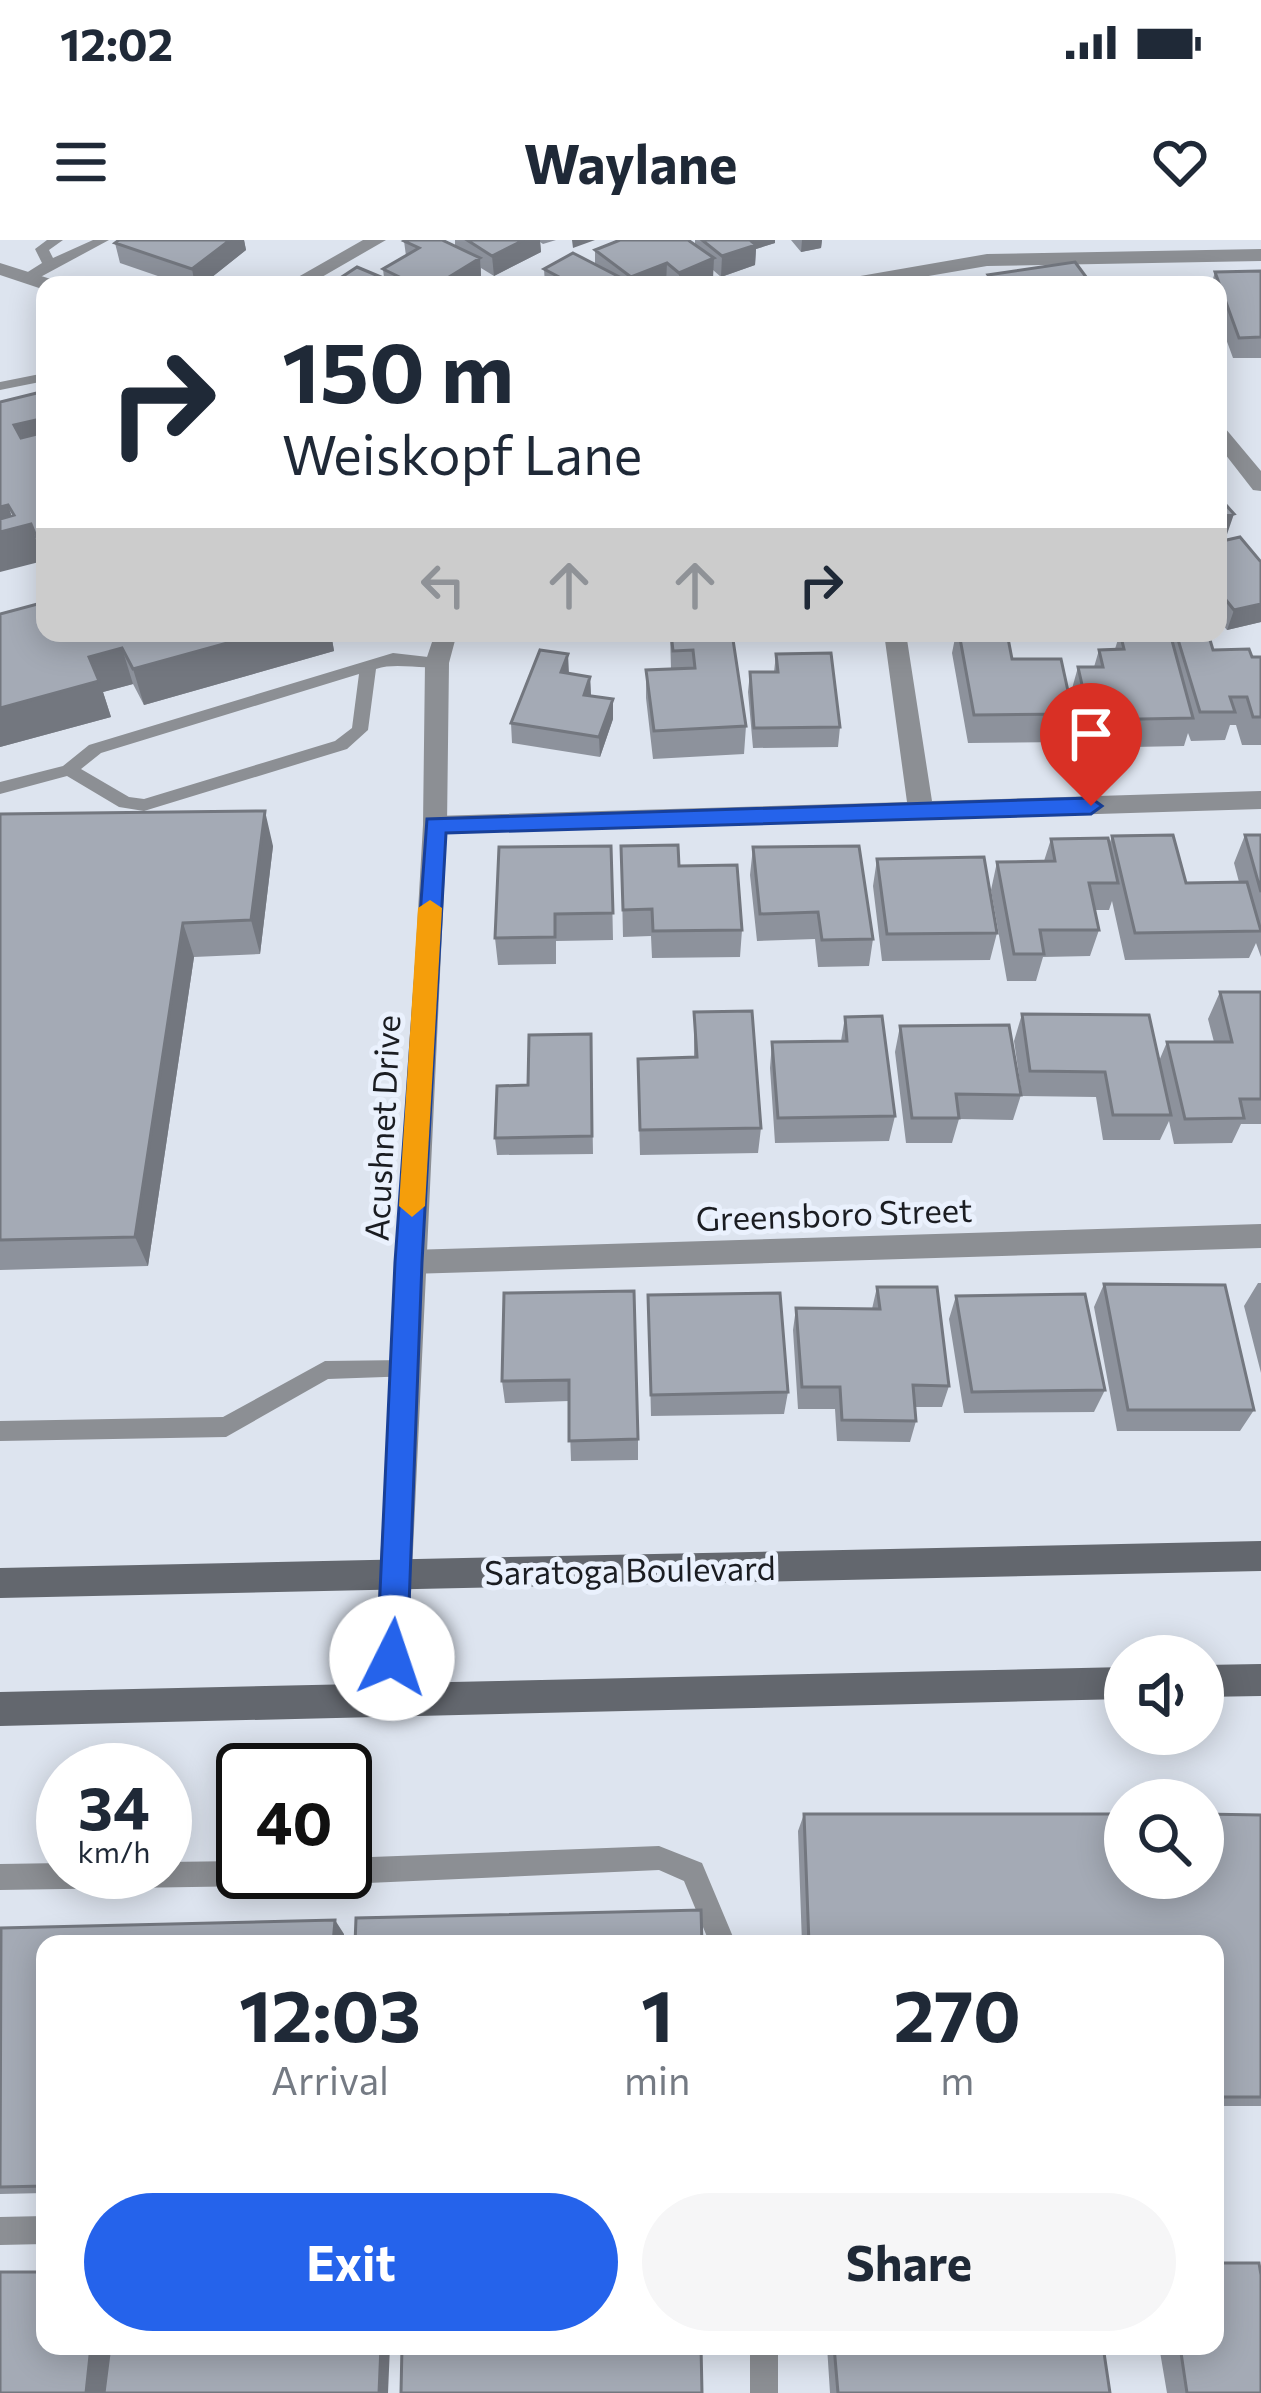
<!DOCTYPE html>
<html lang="en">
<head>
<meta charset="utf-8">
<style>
  :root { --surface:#fff; --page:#f6f6f7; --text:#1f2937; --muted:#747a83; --accent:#2563eb }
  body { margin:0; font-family:Commissioner,sans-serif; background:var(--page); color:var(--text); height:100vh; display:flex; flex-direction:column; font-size:45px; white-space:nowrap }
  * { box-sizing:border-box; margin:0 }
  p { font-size:39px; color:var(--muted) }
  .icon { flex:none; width:66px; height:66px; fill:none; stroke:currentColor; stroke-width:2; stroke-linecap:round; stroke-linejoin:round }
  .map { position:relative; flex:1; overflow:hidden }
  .side { position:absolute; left:36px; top:1695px; width:1188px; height:420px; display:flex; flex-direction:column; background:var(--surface); border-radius:24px; box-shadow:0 6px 30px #0003 }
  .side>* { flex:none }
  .hud { position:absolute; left:36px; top:36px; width:1191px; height:366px; border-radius:24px; box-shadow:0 6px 30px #0003; background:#fff; color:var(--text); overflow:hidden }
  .controls { position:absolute; left:1104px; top:1395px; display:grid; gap:24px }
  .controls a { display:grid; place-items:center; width:120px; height:120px; border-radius:50%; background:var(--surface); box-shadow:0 6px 30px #0003; font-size:60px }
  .speed { position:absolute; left:36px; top:1503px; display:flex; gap:24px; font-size:60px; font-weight:700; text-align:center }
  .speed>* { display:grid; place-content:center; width:156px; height:156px; border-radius:50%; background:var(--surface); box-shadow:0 6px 30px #0003; line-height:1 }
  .speed small { font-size:30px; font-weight:400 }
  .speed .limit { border:6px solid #111; border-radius:18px; background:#fff; color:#111 }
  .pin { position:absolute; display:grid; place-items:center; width:102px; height:102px; color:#fff; margin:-123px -51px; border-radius:50% 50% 50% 0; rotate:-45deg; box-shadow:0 0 12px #0007 }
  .pin .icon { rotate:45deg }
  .me { position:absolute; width:132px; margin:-66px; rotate:4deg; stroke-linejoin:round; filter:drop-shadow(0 0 9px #0008) }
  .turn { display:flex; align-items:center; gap:42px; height:252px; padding:0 48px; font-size:54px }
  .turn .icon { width:156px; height:156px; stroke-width:2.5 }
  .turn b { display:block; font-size:84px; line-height:102px }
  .lanes { display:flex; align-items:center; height:114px; padding:0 48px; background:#0003; justify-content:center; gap:60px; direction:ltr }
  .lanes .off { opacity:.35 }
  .eta { display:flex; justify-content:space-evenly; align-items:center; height:204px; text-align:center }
  .eta b { font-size:72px; font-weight:700; line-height:84px }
  .action { display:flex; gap:24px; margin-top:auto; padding:24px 48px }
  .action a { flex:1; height:138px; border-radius:72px; background:var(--accent); color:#fff; font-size:48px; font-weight:700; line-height:138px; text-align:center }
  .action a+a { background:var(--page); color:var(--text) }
  .status { display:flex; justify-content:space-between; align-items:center; height:84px; padding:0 60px; background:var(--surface); direction:ltr }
  .status svg { height:33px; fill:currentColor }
  header { display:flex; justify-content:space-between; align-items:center; height:156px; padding:0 48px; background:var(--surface); font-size:54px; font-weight:700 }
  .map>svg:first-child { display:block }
</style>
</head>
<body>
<div class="status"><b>12:02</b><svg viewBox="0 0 49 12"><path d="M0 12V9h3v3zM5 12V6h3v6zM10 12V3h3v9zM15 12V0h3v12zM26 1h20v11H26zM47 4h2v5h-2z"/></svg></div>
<header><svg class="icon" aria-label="menu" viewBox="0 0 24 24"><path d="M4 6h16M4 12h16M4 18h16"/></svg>Waylane<svg class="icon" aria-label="heart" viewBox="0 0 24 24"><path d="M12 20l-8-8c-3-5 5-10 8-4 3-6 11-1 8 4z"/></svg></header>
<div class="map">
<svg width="1261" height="2153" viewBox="0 0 1261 2153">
  <rect width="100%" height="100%" fill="#dde4ef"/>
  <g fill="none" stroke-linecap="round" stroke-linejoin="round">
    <!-- service -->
    <path fill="#8c8f94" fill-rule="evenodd" d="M47 0H63L49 10 53 18 93 0H109L33 41H23V35L42 23 35 9Z
      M45 133V141L0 150V142Z
      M393 413 437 418 445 423C430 433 400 421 376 429L368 490 347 509 144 571 119 567 67 536 0 554V542L63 526 89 505ZM359 434 352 488 335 501 144 559 129 557 81 529 101 513Z
      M405 1120 413 1122 416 1129 413 1136 328 1139 226 1197 0 1201V1181L223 1177 325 1121Z
      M659 1606 702 1623 736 1704H710L684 1641 659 1630 345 1644 336 1640 333 1632H345V1618Z
      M243 1621V1632H327L323 1641 314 1645 0 1650V1624L63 1623V1632H165V1622Z
      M45 1976V2004L0 2005V1977Z
      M750 2106H778V2153H750Z"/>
    <!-- minor -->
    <path fill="#8c8f94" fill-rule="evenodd" d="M363 0H386L308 45H284Z
      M884 393H906L932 561 1261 551V569L435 594 423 585 435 576 907 562Z
      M1261 984V1008L409 1034 399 1031 394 1022 399 1013 409 1010Z"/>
    <!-- tertiary -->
    <path fill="#8c8f94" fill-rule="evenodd" d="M1261 9V21L987 26 876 45H833L843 39 987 14Z
      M0 23 57 41 60 45H45V50L0 35Z
      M1218 186 1225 188 1261 231V251L1253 250 1218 205Z
      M435 393H457L449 423 447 585 406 1460 401 1472 389 1477 377 1472 372 1460 423 585 425 423Z"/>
    <!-- secondary -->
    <path fill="#63676e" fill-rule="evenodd" d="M1261 1301V1331L0 1358V1328Z
      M1261 1424V1456L1203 1457V1425Z
      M1125 1427V1459L0 1486V1452Z"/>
  </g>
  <!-- wall -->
  <path fill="#8d929c" d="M119 0H244L246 10 202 45H184L120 23 115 3Z
    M455 0H556L543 4 540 2 541 12 494 36 481 28V38L470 45H331L384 38 383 29 406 16 404 1 455 6Z
    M695 0H775V3L756 9 755 25 721 37 713 30V39L697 45H545L544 29 595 24V10L695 5Z
    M791 0H822L821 8 801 12Z
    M1261 31V118H1233L1218 77V45H1211L1215 32Z
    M1218 256 1225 300 1261 322V382L1227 390 1218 379Z
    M0 374 45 393H331L334 411 144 465 133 444 103 452 111 477 0 507Z
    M580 393H611L606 400Z
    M670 393H794L793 401 734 402 746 486 744 514 653 519 646 458V430L671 429Z
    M956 393H1007L1012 419 1073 474 1066 502 968 503 952 413Z
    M1120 393 1173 402 1176 393 1213 410 1261 417V505H1242L1236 485H1230L1225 500 1191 501 1188 493 1184 506 1082 508 1070 456 1078 427H1094L1099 410 1115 409Z
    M776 414 840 487 838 507 753 508 748 452 750 432H774Z
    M569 433 590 437 591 456 613 479 600 517 512 503 511 483Z
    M0 574 273 606 260 714 194 717 148 1026 0 1030Z
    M1245 595H1261V717L1256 703 1249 718 1125 720 1112 661 1109 670H1095L1099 690 1090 716 1043 717 1036 741H1007L991 650 997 622 1044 621 1051 599 1109 605 1112 596 1186 643 1239 642 1234 623Z
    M611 606 613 700 556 701V724L498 725 495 698Z
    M621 606 679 626 742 690 740 717 652 718 651 696 623 697Z
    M753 607 873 699 869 726 818 727 815 699 757 701 750 635Z
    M877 619 997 693 990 720 882 721 873 646Z
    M1220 752H1261V884H1241L1232 903 1174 904 1169 881 1160 900H1103L1096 857 1022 856 1014 801 1022 774 1159 821 1167 802H1214L1208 779Z
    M694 772 761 888 758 913 640 915 638 844 694 817Z
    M845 777 895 876 889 901 775 903 770 828 772 802 841 801Z
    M900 786 1021 855 1013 880 959 879 952 903H906L895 812Z
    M591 794 593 914 497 915 495 898 528 845Z
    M1258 1043H1261V1133L1244 1066Z
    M1104 1044 1254 1170 1240 1191H1117L1094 1067Z
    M877 1047 949 1146 942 1167H915L916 1181 910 1202 837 1201 835 1169H798L793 1090 796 1068 872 1069Z
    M504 1053 638 1199V1220L571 1221 569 1161 505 1163 502 1141Z
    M648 1055 788 1152 784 1174 651 1176Z
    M956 1056 1105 1150 1094 1172 964 1173 949 1079Z
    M804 1574 1261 1575V1866H1215V1704H802L798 1591Z
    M344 1694 45 1704V1953L0 1954V1696Z
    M827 2106H1103L1110 2153H830Z
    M1159 2106H1215L1261 2153H1167Z"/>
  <!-- shaded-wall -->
  <path fill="#73777f" d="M230 0H244L246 10 202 45H195L192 29Z
    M524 0H540L541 12 494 36 492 16Z
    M572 0H595L573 8Z
    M742 0H775V3L756 9 755 25 721 37 722 16Z
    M802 0H822L821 8 801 12Z
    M480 18 481 38 470 45H436Z
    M714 18 713 39 697 45H679V33Z
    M667 23 666 44 631 45V37Z
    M45 178V217L26 222 14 185Z
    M8 265 16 288 31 284 43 321 0 332V267Z
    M1234 274 1224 303 1218 304V278Z
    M1261 364V382L1227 390 1234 370Z
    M263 393H331L334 411 144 465 133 429Z
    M122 408 133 444 103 452 111 477 0 507V468L89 417Z
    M568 414 569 434 561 432Z
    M590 437 591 456 584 455Z
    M613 459V479L600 517 599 497Z
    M265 571 273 606 260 714 251 680Z
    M183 683 194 717 148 1026 135 997Z
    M335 1680 344 1694V1704H333Z
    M91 2106H111L106 2153H86Z
    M381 2106H390L388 2153H379Z"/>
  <!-- building -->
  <path fill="#a4aab5" stroke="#73777f" stroke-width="3" d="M119 0H230L192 29 115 3Z
    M406 0H442L480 18 436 45H416L383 29 419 8 404 1Z
    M467 0H524L492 16Z
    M620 0H688L714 18 679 33 667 23 631 37 595 10Z
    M702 0H750L756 5 722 16Z
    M573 13 635 45H549L561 38 544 29Z
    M1075 22 1092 45H995L988 35Z
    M357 27 400 45 331 44Z
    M1261 31V97L1239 98 1215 32Z
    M45 151V178L14 185 21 198 45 192V318L31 284 0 292V279L14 275 8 265 0 267V162Z
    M1218 256 1234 274 1218 278Z
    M1240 297 1261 322V364L1234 370 1218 350V302Z
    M45 362V393H263L133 429 122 408 89 417 99 441 0 468V374Z
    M671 393H732L746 486 654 491 646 430 695 428 693 410 673 411Z
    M959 393H1007L1012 419H1061L1073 474 974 475Z
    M1120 393H1170L1193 478 1090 480 1078 427H1103L1099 410 1124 409Z
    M1176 393H1208L1213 410 1249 409 1252 417H1261V477H1253L1247 457H1230L1235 472H1200Z
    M540 410 568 414 561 432 590 437 584 455 613 459 599 497 511 483Z
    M831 413 840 487 754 488 750 432H778L776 414Z
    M265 571 251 680 183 683 135 997 0 1000V574Z
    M1173 595 1186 643 1247 642 1261 691 1135 693 1112 596Z
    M1245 595H1261V652Z
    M1108 598 1118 643H1089L1099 690H1040L1044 714H1014L997 622 1055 621 1051 599Z
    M678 605 679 626 737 625 742 690 653 691 652 669 623 670 621 606Z
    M611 606 613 673 555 674V697L495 698 499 607Z
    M859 606 873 699 822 700 818 672 760 674 753 607Z
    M984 617 997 693 887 694 877 619Z
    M1220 752H1261V859H1240L1244 878 1185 879 1167 802H1232Z
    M752 771 761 888 640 890 638 819 697 817 694 772Z
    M1022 774 1149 775 1171 875H1113L1105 832 1030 831Z
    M882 776 895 876 778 878 772 802 847 801 845 777Z
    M1009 785 1021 855 956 854 959 878H912L900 786Z
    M591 794 592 896 495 898 497 846 528 845 529 795Z
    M1104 1044 1225 1045 1254 1170H1128Z
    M877 1047H937L949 1146 913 1145 916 1181 842 1180 840 1147H802L796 1068 880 1069Z
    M634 1051 638 1199 569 1201V1140L502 1141 504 1053Z
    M780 1053 788 1152 651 1155 648 1055Z
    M1085 1054 1105 1150 972 1152 956 1056Z
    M804 1574H1125V1638H1203V1574L1261 1575V1857H1215V1704H809Z
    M701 1670 702 1704H355L356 1678Z
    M335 1680 333 1704H45V1946L0 1947 1 1688Z
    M1215 2023H1259L1261 2035V2153H1187L1180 2106H1215Z
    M0 2032H45V2106H91L86 2153H0Z
    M110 2106H381L379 2153H104Z
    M402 2106H701L702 2153H401Z
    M834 2106H1103L1110 2153H838Z"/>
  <!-- route -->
  <path fill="#2563eb" stroke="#184099" stroke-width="3" d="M1091 558 1102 566 1091 574 446 593 422 1022 407 1418 403 1428 392 1433 381 1428 377 1418 395 1022 427 579Z"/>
  <!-- slow -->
  <path fill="#f59e0b" d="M430 660 442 668 425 966 412 977 399 966 418 668Z"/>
  <g text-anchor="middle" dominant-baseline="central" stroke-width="10" stroke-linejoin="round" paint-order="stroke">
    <!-- street labels -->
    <g font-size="33" fill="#1b1d22" stroke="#eaf1fd">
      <text transform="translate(381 888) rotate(-87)">Acushnet Drive</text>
      <text transform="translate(834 973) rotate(-2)">Greensboro Street</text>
      <text transform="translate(630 1329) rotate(-1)">Saratoga Boulevard</text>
    </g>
  </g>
</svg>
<div class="controls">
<a><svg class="icon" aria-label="sound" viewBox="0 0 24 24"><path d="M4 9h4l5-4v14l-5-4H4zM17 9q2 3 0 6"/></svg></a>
<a><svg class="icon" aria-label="search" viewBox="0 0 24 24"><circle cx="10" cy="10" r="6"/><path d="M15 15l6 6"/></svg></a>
</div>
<div class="speed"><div>34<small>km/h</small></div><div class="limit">40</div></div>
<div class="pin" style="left:1091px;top:566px;background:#d93025"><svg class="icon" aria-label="arrive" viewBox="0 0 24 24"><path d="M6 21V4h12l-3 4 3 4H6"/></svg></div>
<svg class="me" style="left:392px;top:1418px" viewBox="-20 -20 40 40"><circle r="19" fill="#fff"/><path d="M0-13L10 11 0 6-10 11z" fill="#2563eb"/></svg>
<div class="hud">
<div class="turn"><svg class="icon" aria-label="right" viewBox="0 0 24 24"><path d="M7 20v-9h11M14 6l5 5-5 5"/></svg><div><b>150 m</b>Weiskopf Lane</div></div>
<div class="lanes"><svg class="icon off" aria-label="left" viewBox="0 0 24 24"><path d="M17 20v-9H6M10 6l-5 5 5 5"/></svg><svg class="icon off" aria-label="ahead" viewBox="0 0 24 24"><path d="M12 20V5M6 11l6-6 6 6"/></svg><svg class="icon off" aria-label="ahead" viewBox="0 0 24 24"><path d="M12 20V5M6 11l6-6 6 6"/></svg><svg class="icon" aria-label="right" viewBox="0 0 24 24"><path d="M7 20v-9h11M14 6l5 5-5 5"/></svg></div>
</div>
<section class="side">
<div class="eta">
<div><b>12:03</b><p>Arrival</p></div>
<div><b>1</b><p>min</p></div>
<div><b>270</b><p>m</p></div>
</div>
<div class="action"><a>Exit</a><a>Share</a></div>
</section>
</div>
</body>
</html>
